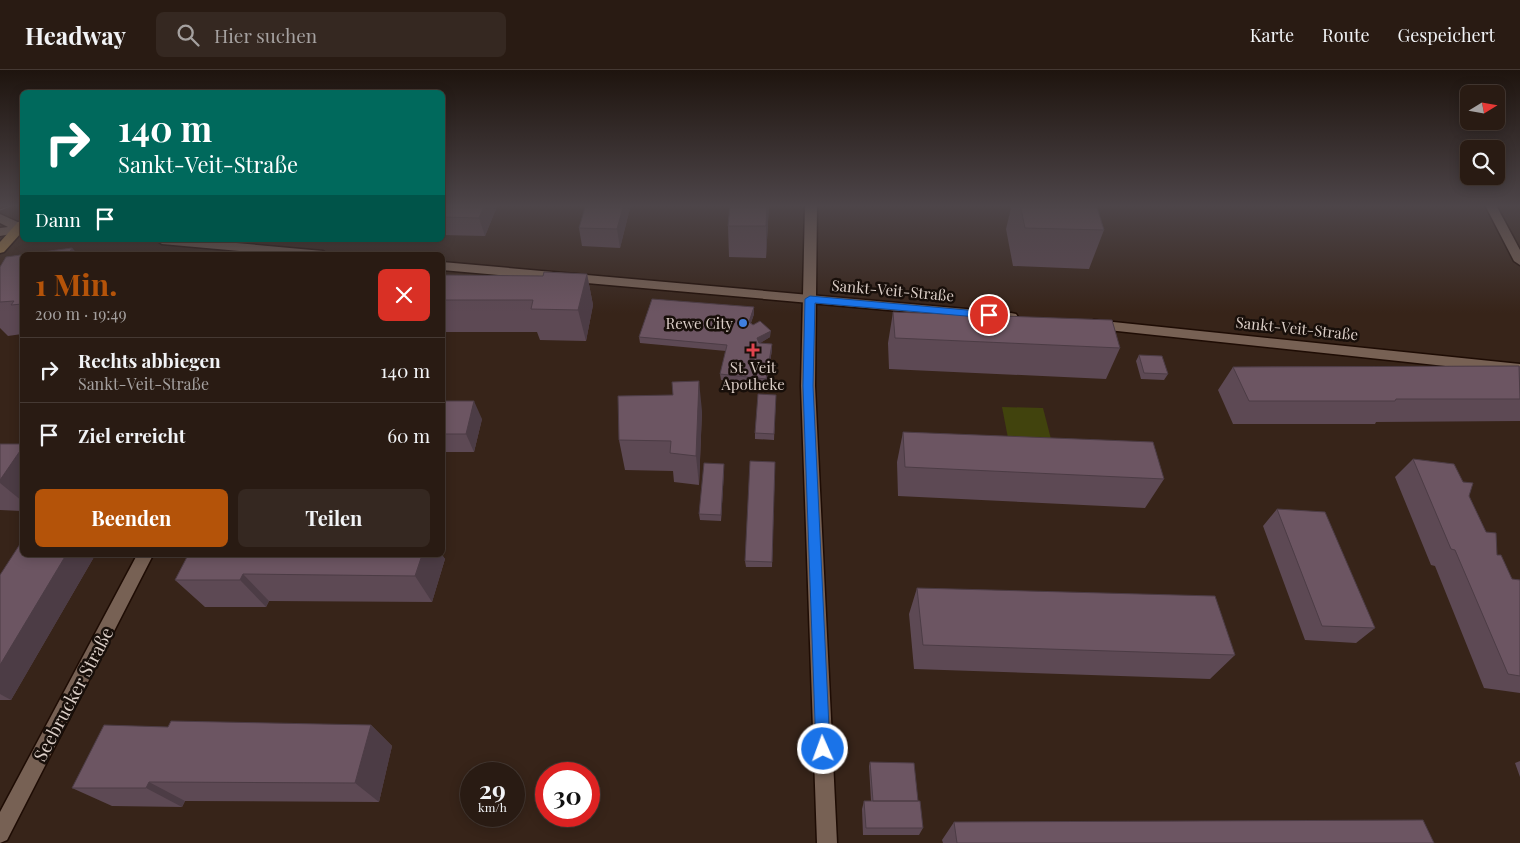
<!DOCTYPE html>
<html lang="de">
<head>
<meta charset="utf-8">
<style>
  :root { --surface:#291b13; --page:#352821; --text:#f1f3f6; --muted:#a5a1a0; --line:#453933; --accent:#b45309 }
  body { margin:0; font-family:"Playfair Display",serif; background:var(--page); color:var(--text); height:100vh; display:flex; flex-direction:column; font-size:19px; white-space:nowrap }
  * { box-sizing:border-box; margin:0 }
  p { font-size:16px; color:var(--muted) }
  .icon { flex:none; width:28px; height:28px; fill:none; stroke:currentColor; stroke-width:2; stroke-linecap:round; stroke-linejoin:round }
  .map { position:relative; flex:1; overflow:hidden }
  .drawer { position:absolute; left:20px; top:182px; width:425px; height:305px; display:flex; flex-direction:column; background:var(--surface); border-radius:8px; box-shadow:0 2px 12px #0003,0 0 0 1px var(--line) }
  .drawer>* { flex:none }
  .top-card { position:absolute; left:20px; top:20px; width:425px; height:152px; border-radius:8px; box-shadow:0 2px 12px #0003,0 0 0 1px var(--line); background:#00695c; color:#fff; overflow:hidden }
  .needle { width:32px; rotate:79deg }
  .controls { position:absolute; left:1460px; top:15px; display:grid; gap:10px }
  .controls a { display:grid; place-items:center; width:45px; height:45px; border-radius:8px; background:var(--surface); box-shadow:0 2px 12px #0003,0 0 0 1px var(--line); font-size:25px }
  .speed { position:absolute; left:460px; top:692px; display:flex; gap:10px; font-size:25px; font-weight:700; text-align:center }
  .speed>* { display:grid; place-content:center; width:65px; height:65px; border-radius:50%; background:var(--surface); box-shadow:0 2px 12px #0003,0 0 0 1px var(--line); line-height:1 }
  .speed small { font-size:12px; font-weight:400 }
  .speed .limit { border:8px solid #d22; background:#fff; color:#111 }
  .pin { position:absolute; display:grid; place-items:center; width:42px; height:42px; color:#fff; margin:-21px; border:2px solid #fff; border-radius:50%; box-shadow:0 1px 5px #0007 }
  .me { position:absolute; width:55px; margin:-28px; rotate:358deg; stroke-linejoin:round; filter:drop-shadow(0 0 4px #0008) }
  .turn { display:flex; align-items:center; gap:18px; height:105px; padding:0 15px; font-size:22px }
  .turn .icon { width:65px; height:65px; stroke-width:2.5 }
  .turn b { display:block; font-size:35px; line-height:42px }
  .then { display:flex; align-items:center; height:48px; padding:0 15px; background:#0003; gap:10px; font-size:19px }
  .round { display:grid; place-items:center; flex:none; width:52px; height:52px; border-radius:8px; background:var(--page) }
  .overview { display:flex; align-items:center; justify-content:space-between; height:85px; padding:0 15px }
  h1 { font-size:30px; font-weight:700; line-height:38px; color:var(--accent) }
  .button { display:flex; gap:10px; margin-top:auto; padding:10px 15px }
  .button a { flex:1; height:58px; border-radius:8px; background:var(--accent); color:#fff; font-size:20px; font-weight:700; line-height:58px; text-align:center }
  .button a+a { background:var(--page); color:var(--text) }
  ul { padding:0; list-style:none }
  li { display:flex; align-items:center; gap:15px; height:65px; padding:0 15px; border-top:1px solid var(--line) }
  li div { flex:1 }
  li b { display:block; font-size:19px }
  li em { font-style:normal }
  header { display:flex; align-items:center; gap:30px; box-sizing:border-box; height:70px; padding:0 25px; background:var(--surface); border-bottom:1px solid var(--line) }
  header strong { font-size:24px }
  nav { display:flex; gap:28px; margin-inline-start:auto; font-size:18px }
  .search { width:350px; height:45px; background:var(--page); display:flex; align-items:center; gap:12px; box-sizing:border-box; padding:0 18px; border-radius:8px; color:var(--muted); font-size:19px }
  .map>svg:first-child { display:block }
</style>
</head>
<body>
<header>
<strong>Headway</strong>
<div class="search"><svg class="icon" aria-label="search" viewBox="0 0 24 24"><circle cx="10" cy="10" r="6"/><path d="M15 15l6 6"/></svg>Hier suchen</div>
<nav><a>Karte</a><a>Route</a><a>Gespeichert</a></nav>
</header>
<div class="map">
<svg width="1520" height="773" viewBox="0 0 1520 773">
  <rect width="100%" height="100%" fill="#372419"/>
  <!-- green -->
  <path fill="#41430d" d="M1002 337 1043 338 1051 369 1008 368Z"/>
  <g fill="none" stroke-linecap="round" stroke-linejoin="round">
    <!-- street casing -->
    <g stroke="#1e0c04" stroke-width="3">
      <path id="street" d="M805 135H817L815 316 837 773H817L801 316Z
        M137 485H153L7 770 0 773V742Z"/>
    </g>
    <!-- secondary casing -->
    <g stroke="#1e0c04" stroke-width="3">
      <path id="secondary" d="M1485 135H1496L1520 180V195L1514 191Z
        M0 144 22 154V162L0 166V158L8 157 0 153Z
        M156 170H203L323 181 329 185H282L162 174Z
        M442 192 1011 243 1016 244 1018 247 1016 250 1011 251 442 200Z
        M1094 250 1520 294V304L1089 258 1087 255 1089 252Z"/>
    </g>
    <!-- primary casing -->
    <g stroke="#1e0c04" stroke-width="3">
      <path id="primary" d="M18 152H22V162L4 182 0 183V172Z"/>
    </g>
    <!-- street -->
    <use href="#street" fill="#776154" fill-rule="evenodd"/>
    <!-- secondary -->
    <use href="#secondary" fill="#776154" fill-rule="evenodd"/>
    <!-- primary -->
    <use href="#primary" fill="#9e7a44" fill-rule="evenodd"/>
    <!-- tram -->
    <path stroke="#a1928a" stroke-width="1" d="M0 140 13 135"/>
  </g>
  <!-- wall -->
  <path fill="#5d4954" d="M442 134H498L485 166 442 165Z
    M631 134 620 178 582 176 579 158Z
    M730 134H769L766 188 729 187 728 156Z
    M1012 134H1096L1104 160 1089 199 1013 196 1006 159Z
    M72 178 78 185H22V264L8 266 0 258V197L6 187Z
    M587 204 593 235 586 271 540 270 537 262H442V205L543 206Z
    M893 242 1120 278 1106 309 889 299 888 273Z
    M754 244 751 253 770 267 760 273 772 274V280L766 315 721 310 720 304 726 281 640 273 639 267Z
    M1139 285 1168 304 1164 310 1141 309 1136 291Z
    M1520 296V351L1376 352 1375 354H1233L1218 320 1233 297Z
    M776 325 774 370 755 369V363Z
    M442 331 482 349 474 382H442Z
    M702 341 699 415 674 412 673 401 625 400 619 370Z
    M903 362 1164 409 1145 438 898 426 897 392Z
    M0 374H22V441L0 440Z
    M1413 389 1469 426 1497 485 1512 509 1520 510V623L1484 618 1435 496 1431 495 1395 407Z
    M775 392 772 497H746L745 491Z
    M724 400 721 451 700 450 699 444Z
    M1277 439 1375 558 1356 573 1305 570 1263 456Z
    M22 485H91L94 487 11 630H0V505Z
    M442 485 445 489 432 532 269 531 266 537H205L175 510Z
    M917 518 1235 585 1210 609 914 599 909 544Z
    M371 655 392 676 379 732 185 731 182 737 112 736 72 718 168 657Z
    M1520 691V707L1515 693Z
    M870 692 918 731 923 758 919 765H863L862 739 864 731H871L869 696Z
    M954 752 1434 773H943L942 770Z"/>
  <!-- shaded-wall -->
  <path fill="#4c3c45" d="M485 134H498L485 166 479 148Z
    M624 134H631L620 178 617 159Z
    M767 134H769L766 188V156Z
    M72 178 78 185H68Z
    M587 204 593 235 586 271 578 240Z
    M754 237V244L749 258V252Z
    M771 261 770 267 757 275V268Z
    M772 274V280L766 315V309Z
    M699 311 702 341 699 415 696 386Z
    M474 331 482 349 474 382 466 364Z
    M22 378V431L0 413V410Z
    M724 394V400L721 451V445Z
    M66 485H91L94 487 11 630 0 624V595Z
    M422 485H442L445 489 432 532 415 506Z
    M243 504 269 531 266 537 240 510Z
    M371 655 392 676 379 732 355 713Z
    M149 712 185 731 182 737 146 718Z"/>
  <!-- building -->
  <path fill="#6c5562" stroke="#4c3c45" d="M442 134H485L479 148 442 147Z
    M586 134H624L617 159 579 158Z
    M730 134H767L766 156H728Z
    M1020 134H1096L1104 160 1025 158Z
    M72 178 68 185H22V234L11 235 14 231 0 232V197L6 187Z
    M544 202 587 204 578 240 531 239 533 230H442V205L543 206Z
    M652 229 754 237 749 252 753 255 760 251 771 261 757 268 759 273 772 274 766 309 720 304 727 275 639 267Z
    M893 242 1112 250 1120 278 895 268Z
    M1139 285 1162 286 1168 304 1144 303Z
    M1519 296 1520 329H1396L1395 331H1249L1233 297Z
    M699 311 696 386 670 383 671 371 619 370 618 326 673 325 672 312Z
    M758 324 776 325 774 364 755 363Z
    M442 331H474L466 364H442Z
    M903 362 1153 372 1164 409 905 397Z
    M0 374H22V378L0 410Z
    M1413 389 1454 394 1463 412 1473 413 1469 426 1486 462 1496 463 1497 485H1501L1512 509 1520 510V606L1508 604 1455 480 1451 479Z
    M750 391 775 392 772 492 745 491Z
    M704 393 724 394 721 445 699 444Z
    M1277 439 1325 442 1375 558 1322 556Z
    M22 471V485H66L0 595V505Z
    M188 485H422L415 506 243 504 240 510H175Z
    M917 518 1215 526 1235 585 923 575Z
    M171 651 371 655 355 713 149 712 146 718H72L104 655 168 657Z
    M870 692 914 693 918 731H873Z
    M864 731H920L923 758H866Z
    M1423 750 1434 773H957L954 752Z"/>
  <!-- sky -->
  <linearGradient id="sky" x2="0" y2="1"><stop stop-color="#1e140e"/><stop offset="0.56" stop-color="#4d4549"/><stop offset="1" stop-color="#4d4549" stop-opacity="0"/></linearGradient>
  <rect width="1520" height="243" fill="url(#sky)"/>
  <!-- route -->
  <path fill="#1a73e8" stroke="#114b97" d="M810 226 989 242 994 245 989 248 815 233 813 316 830 679 828 684 823 686 818 684 816 679 803 316 805 229Z"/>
  <!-- markers -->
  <circle fill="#3f7fe0" stroke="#180f0a" stroke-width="2" cx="743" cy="253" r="5"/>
  <path fill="#e0444e" stroke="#180f0a" stroke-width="2" d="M750.5 272.5h5v5h5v5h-5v5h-5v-5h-5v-5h5z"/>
  <g text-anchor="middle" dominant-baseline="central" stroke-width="5" stroke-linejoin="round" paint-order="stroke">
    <!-- street labels -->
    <g font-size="15" fill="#dccfc8" stroke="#180f0a">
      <text transform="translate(893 220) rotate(5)">Sankt-Veit-Straße</text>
      <text transform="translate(1297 258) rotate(6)">Sankt-Veit-Straße</text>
    </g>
    <!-- poi labels -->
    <g font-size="15" fill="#dccfc8" stroke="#180f0a" text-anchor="end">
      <text x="733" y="253">Rewe City</text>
      <text x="753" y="297" text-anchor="middle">St. Veit<tspan x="753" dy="17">Apotheke</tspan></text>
    </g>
    <!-- near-street labels -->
    <g font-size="18" fill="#dccfc8" stroke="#180f0a">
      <text transform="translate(73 624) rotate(-62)">Seebrucker Straße</text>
    </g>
  </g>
</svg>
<div class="controls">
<a><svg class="needle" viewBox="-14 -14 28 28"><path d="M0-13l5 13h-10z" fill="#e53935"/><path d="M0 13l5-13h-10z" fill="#a5a1a0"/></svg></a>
<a><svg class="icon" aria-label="search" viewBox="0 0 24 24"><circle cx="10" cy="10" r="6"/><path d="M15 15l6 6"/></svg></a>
</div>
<div class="speed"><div>29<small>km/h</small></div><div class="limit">30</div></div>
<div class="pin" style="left:989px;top:245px;background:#d93025"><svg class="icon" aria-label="arrive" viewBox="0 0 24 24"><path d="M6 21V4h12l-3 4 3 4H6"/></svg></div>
<svg class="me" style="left:823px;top:679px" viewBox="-20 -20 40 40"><circle r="17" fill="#1a73e8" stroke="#fff" stroke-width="3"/><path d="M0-11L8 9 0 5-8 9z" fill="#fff"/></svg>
<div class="top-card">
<div class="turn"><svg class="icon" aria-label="right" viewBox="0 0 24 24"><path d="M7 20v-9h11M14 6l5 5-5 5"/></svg><div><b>140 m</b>Sankt-Veit-Straße</div></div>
<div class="then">Dann<svg class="icon" aria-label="arrive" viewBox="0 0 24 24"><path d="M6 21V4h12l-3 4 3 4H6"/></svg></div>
</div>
<section class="drawer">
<div class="overview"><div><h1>1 Min.</h1><p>200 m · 19:49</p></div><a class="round" style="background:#d93025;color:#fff"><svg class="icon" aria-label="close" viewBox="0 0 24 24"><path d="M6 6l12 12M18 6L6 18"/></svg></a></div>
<ul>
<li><svg class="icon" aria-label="right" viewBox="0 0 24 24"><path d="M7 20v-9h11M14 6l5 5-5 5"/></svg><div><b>Rechts abbiegen</b><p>Sankt-Veit-Straße</p></div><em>140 m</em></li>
<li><svg class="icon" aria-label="arrive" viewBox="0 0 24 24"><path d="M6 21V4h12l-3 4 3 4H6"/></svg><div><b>Ziel erreicht</b></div><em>60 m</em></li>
</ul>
<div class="button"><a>Beenden</a><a>Teilen</a></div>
</section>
</div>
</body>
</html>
